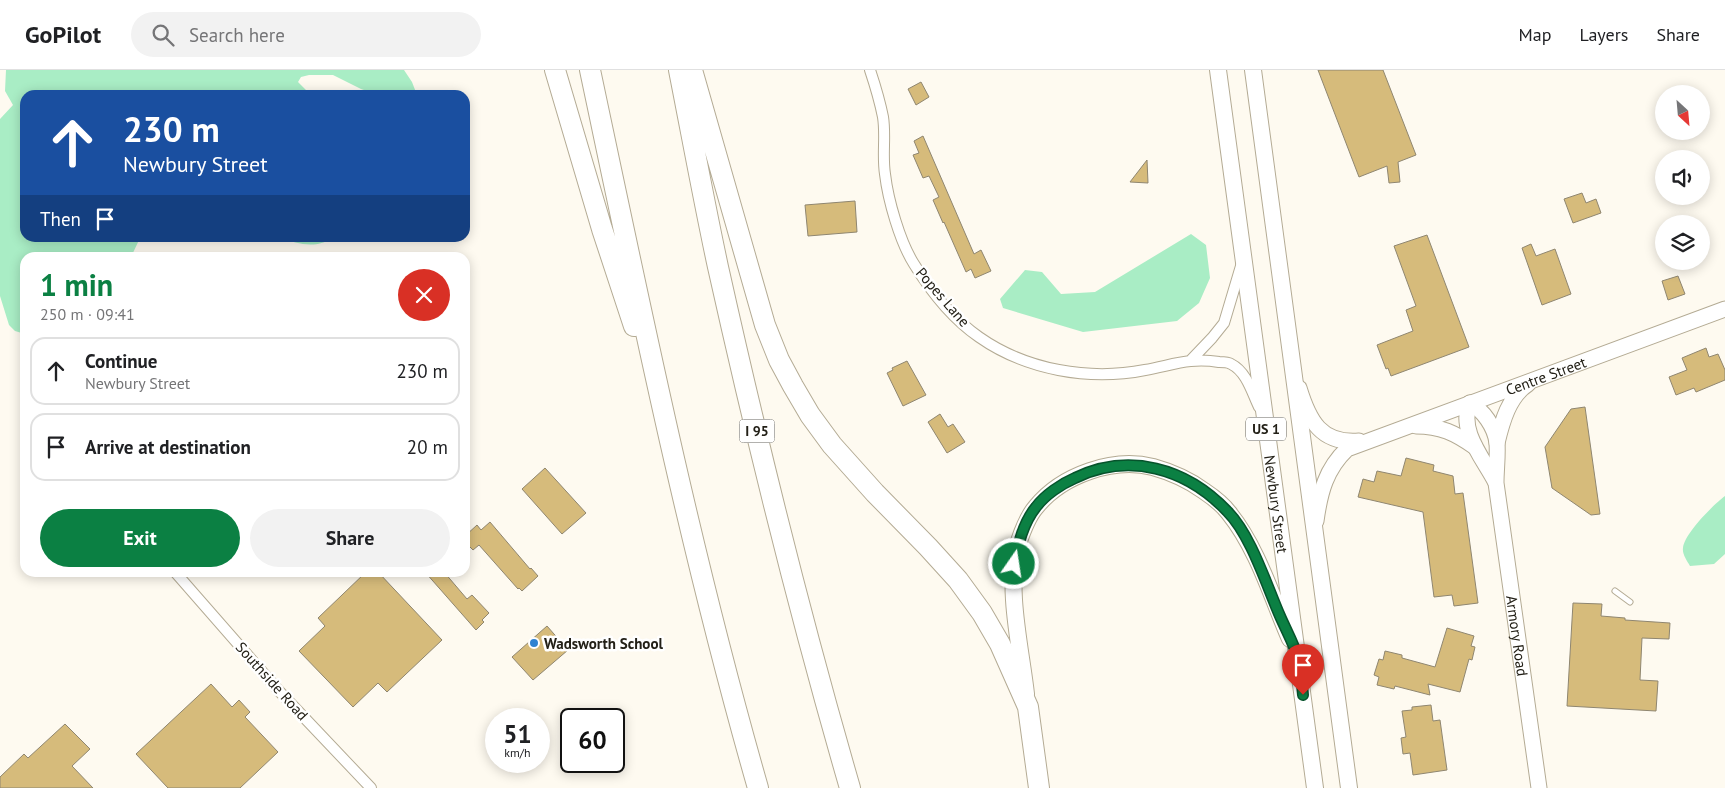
<!DOCTYPE html>
<html lang="en">
<head>
<meta charset="utf-8">
<style>
  :root { --surface:#fff; --page:#f2f2f2; --text:#202124; --muted:#757577; --line:#e0e0e0; --accent:#0b8043 }
  body { margin:0; font-family:"PT Sans",sans-serif; background:var(--page); color:var(--text); height:100vh; display:flex; flex-direction:column; font-size:19px; white-space:nowrap }
  * { box-sizing:border-box; margin:0 }
  p { font-size:16px; color:var(--muted) }
  .icon { flex:none; width:28px; height:28px; fill:none; stroke:currentColor; stroke-width:2; stroke-linecap:round; stroke-linejoin:round }
  .map { position:relative; flex:1; overflow:hidden }
  .side { position:absolute; left:20px; top:182px; width:450px; height:325px; display:flex; flex-direction:column; background:var(--surface); border-radius:15px; box-shadow:0 2px 12px #0003 }
  .side>* { flex:none }
  .guide { position:absolute; left:20px; top:20px; width:450px; height:152px; border-radius:15px; box-shadow:0 2px 12px #0003; background:#1a4fa0; color:#fff; overflow:hidden }
  .needle { width:32px; rotate:154deg }
  .controls { position:absolute; left:1655px; top:15px; display:grid; gap:10px }
  .controls a { display:grid; place-items:center; width:55px; height:55px; border-radius:50%; background:var(--surface); box-shadow:0 2px 12px #0003; font-size:25px }
  .speed { position:absolute; left:485px; top:638px; display:flex; gap:10px; font-size:25px; font-weight:700; text-align:center }
  .speed>* { display:grid; place-content:center; width:65px; height:65px; border-radius:50%; background:var(--surface); box-shadow:0 2px 12px #0003; line-height:1 }
  .speed small { font-size:12px; font-weight:400 }
  .speed .limit { border:2px solid #111; border-radius:8px; background:#fff; color:#111 }
  .pin { position:absolute; display:grid; place-items:center; width:42px; height:42px; color:#fff; margin:-51px -21px; border-radius:50% 50% 50% 0; rotate:-45deg; box-shadow:0 0 5px #0007 }
  .pin .icon { rotate:45deg }
  .me { position:absolute; width:55px; margin:-28px; rotate:13deg; stroke-linejoin:round; filter:drop-shadow(0 0 4px #0008) }
  .turn { display:flex; align-items:center; gap:18px; height:105px; padding:0 20px; font-size:22px }
  .turn .icon { width:65px; height:65px; stroke-width:2.5 }
  .turn b { display:block; font-size:35px; line-height:42px }
  .then { display:flex; align-items:center; height:48px; padding:0 20px; background:#0003; gap:10px; font-size:19px }
  .round { display:grid; place-items:center; flex:none; width:52px; height:52px; border-radius:26px; background:var(--page) }
  .overview { display:flex; align-items:center; justify-content:space-between; height:85px; padding:0 20px }
  h1 { font-size:30px; font-weight:800; line-height:38px; color:var(--accent) }
  .action { display:flex; gap:10px; margin-top:auto; padding:10px 20px }
  .action a { flex:1; height:58px; border-radius:30px; background:var(--accent); color:#fff; font-size:20px; font-weight:800; line-height:58px; text-align:center }
  .action a+a { background:var(--page); color:var(--text) }
  ul { padding:0; list-style:none }
  li { display:flex; align-items:center; gap:15px; height:68px; margin:0 10px 8px; padding:0 10px; border:2px solid var(--line); border-radius:15px }
  li div { flex:1 }
  li b { display:block; font-size:19px }
  li em { font-style:normal }
  header { display:flex; align-items:center; gap:30px; box-sizing:border-box; height:70px; padding:0 25px; background:var(--surface); border-bottom:1px solid var(--line) }
  header strong { font-size:24px }
  nav { display:flex; gap:28px; margin-inline-start:auto; font-size:18px }
  .search { width:350px; height:45px; background:var(--page); display:flex; align-items:center; gap:12px; box-sizing:border-box; padding:0 18px; border-radius:28px; color:var(--muted); font-size:19px }
  .map>svg:first-child { display:block }
</style>
</head>
<body>
<header>
<strong>GoPilot</strong>
<div class="search"><svg class="icon" aria-label="search" viewBox="0 0 24 24"><circle cx="10" cy="10" r="6"/><path d="M15 15l6 6"/></svg>Search here</div>
<nav><a>Map</a><a>Layers</a><a>Share</a></nav>
</header>
<div class="map">
<svg width="1725" height="718" viewBox="0 0 1725 718">
  <rect width="100%" height="100%" fill="#fefaf0"/>
  <!-- green -->
  <path fill="#a9edc5" d="M6 0H404L412 12 417 25H378L361 19 333 5H309L301 7 298 12 311 25H25V168H140L131 187 25 188V264L15 261 9 255 0 226V49L13 35 5 21Z
    M1191 164 1206 175 1210 208 1199 233 1177 251 1083 262 1003 238 1000 229 1025 200 1042 202 1061 224 1095 222Z
    M282 168H331C318 179 296 174 282 168Z
    M1725 426V484L1714 494 1690 496C1687 491 1682 484 1683 478 1684 464 1714 434 1725 426Z"/>
  <!-- building -->
  <path fill="#d6bb7b" stroke="#8f8670" d="M1318 0H1383L1416 85 1398 92 1400 112 1389 113 1387 96 1359 107Z
    M921 12 929 27 916 35 908 19Z
    M923 66 974 184 981 180 991 201 975 208 971 199 966 202 944 152 943 153 933 130 939 127 929 106 923 108 913 85 919 83 914 71Z
    M1147 90 1148 113 1130 112Z
    M1582 123 1586 133 1596 129 1601 143 1573 153 1564 129Z
    M855 131 857 162 808 166 805 135Z
    M1427 165 1469 277 1391 306 1388 298 1386 299 1377 275 1413 261 1406 240 1416 236 1394 176Z
    M1531 174 1536 186 1555 179 1571 224 1542 235 1522 178Z
    M1678 206 1685 224 1668 230 1662 211Z
    M1706 278 1709 287 1718 284 1725 300V310L1696 322 1694 318 1676 325 1669 307 1687 300 1682 288Z
    M907 291 926 325 903 336 887 303 893 300 892 298Z
    M1585 337 1600 444 1591 445 1552 418 1545 377 1571 339Z
    M940 344 948 357 953 354 965 372 947 383 928 352Z
    M1406 388 1434 395 1433 401 1453 406 1455 424 1463 423 1478 533 1454 536 1452 525 1434 527 1423 442 1358 427 1363 409 1374 412 1377 401 1401 406Z
    M545 398 586 443 562 464 522 419Z
    M490 452 530 499 531 498 538 506 522 521 519 518 518 519 479 475 473 480 465 472V466L477 455 481 460Z
    M366 502H378L442 570 387 622 378 613 353 637 299 581 325 556 318 548Z
    M425 502H444L467 529 472 525 489 543 482 550 484 552 476 560Z
    M1573 533 1602 534 1601 546 1625 548V550L1670 553 1669 569 1642 568 1640 610 1658 611 1656 641 1567 636Z
    M547 556 568 580 533 610 512 587Z
    M1447 558 1474 566 1471 576 1475 577 1472 590 1469 589 1460 622 1428 614 1430 625 1395 616 1394 619 1377 615 1379 607 1374 605 1379 589 1383 590 1385 581 1402 585V588L1435 597Z
    M211 614 232 637 239 630 250 642 245 647 278 682 240 718H168L136 684Z
    M1431 635 1433 651 1440 650 1447 700 1413 705 1410 683 1403 684 1401 668 1406 667 1402 641 1412 640V637Z
    M65 654 90 679 72 696 93 718H0V707L24 684 28 688Z"/>
  <g fill="none" stroke-linecap="round" stroke-linejoin="round">
    <!-- lane casing -->
    <g stroke="#b4ab94" stroke-width="7">
      <path id="lane" d="M1615 521 1630 532"/>
    </g>
    <!-- street casing -->
    <g stroke="#b4ab94" stroke-width="12">
      <path id="street" d="M870 0C875 15 880 32 883 47 886 66 882 85 885 104 888 130 900 172 914 194 930 220 953 249 979 267 1026 300 1089 311 1145 300 1173 295 1190 287 1219 292 1223 292 1228 292 1231 294 1247 302 1252 323 1259 337
        M1191 290 1212 268 1224 253 1241 196
        M175 502 279 621 371 718"/>
    </g>
    <!-- secondary casing -->
    <g stroke="#b4ab94" stroke-width="17">
      <g id="secondary">
        <path d="M1299 318C1309 351 1321 374 1359 371"/>
        <path id="s1" d="M1470 333C1483 340 1495 357 1497 373 1498 385 1496 400 1496 413L1539 718"/>
        <path d="M1470 333C1458 360 1483 388 1495 411"/>
        <path d="M1416 356C1441 356 1455 363 1475 377"/>
        <path d="M1497 373C1502 352 1509 326 1528 314"/>
        <path id="s2" d="M1316 451C1320 422 1326 399 1347 379L1725 239"/>
      </g>
    </g>
    <!-- primary casing -->
    <g stroke="#b4ab94" stroke-width="18">
      <g id="primary">
        <path id="s3" d="M1218 0 1315 718"/>
        <path d="M1253 0 1349 718"/>
        <path d="M1026 624C1021 579 1006 518 1018 474 1022 462 1028 446 1036 437 1062 405 1113 387 1153 397 1171 402 1189 410 1204 421 1213 427 1223 435 1229 443 1258 479 1272 528 1290 569"/>
      </g>
    </g>
    <!-- highway casing -->
    <g stroke="#b4ab94" stroke-width="22">
      <path id="highway" d="M555 0 602 159 634 256
        M590 0C641 241 690 481 758 718
        M679 0C692 66 704 132 718 197 757 372 800 546 850 718
        M692 0 765 255 779 290 793 316 810 345 832 375 875 423 928 477 958 510 982 543 1000 574 1028 637 1039 718"/>
    </g>
    <!-- lane -->
    <use href="#lane" stroke="#fff" stroke-width="5"/>
    <!-- street -->
    <use href="#street" stroke="#fff" stroke-width="10"/>
    <!-- secondary -->
    <use href="#secondary" stroke="#fff" stroke-width="15"/>
    <!-- primary -->
    <use href="#primary" stroke="#fff" stroke-width="16"/>
    <!-- highway -->
    <use href="#highway" stroke="#fff" stroke-width="20"/>
  </g>
  <g fill="none" stroke-linecap="round" stroke-linejoin="round">
    <!-- route casing -->
    <g stroke="#07532c" stroke-width="12">
      <path id="route" d="M1014 494C1018 475 1023 453 1036 437 1045 425 1061 414 1075 408 1129 382 1186 398 1227 441 1251 465 1266 514 1280 546 1286 560 1295 576 1299 591 1301 602 1302 614 1303 625"/>
    </g>
    <!-- route -->
    <use href="#route" stroke="#0b8043" stroke-width="9"/>
  </g>
  <!-- markers -->
  <circle fill="#2f82d1" stroke="#fff" stroke-width="2" cx="534" cy="573" r="5"/>
  <g text-anchor="middle" dominant-baseline="central" stroke-width="5" stroke-linejoin="round" paint-order="stroke">
    <!-- shield labels -->
    <g fill="#fff" stroke="#65635d" stroke-width="1">
      <rect x="1246" y="347.5" width="40" height="23" rx="4"/>
      <rect x="739.5" y="349.5" width="35" height="23" rx="4"/>
    </g>
    <g font-size="14" font-weight="bold" fill="#232017">
      <text x="1266" y="359">US 1</text>
      <text x="757" y="361">I 95</text>
    </g>
    <!-- street labels -->
    <g font-size="15" fill="#232017" stroke="#fff">
      <text transform="translate(943 227) rotate(49)">Popes Lane</text>
      <text stroke="none"><textPath href="#s2" startOffset="292">Centre Street</textPath></text>
      <text stroke="none"><textPath href="#s3" startOffset="438">Newbury Street</textPath></text>
      <text stroke="none"><textPath href="#s1" startOffset="244">Armory Road</textPath></text>
      <text transform="translate(272 611) rotate(48)">Southside Road</text>
    </g>
    <!-- poi labels -->
    <g font-size="15" font-weight="bold" fill="#232017" stroke="#fff" text-anchor="start">
      <text x="544" y="573">Wadsworth School</text>
    </g>
  </g>
</svg>
<div class="controls">
<a><svg class="needle" viewBox="-14 -14 28 28"><path d="M0-13l5 13h-10z" fill="#e53935"/><path d="M0 13l5-13h-10z" fill="#757577"/></svg></a>
<a><svg class="icon" aria-label="sound" viewBox="0 0 24 24"><path d="M4 9h4l5-4v14l-5-4H4zM17 9q2 3 0 6"/></svg></a>
<a><svg class="icon" aria-label="layers" viewBox="0 0 24 24"><path d="M12 4l9 5-9 5-9-5zM3 14l9 5 9-5"/></svg></a>
</div>
<div class="speed"><div>51<small>km/h</small></div><div class="limit">60</div></div>
<div class="pin" style="left:1303px;top:625px;background:#d93025"><svg class="icon" aria-label="arrive" viewBox="0 0 24 24"><path d="M6 21V4h12l-3 4 3 4H6"/></svg></div>
<svg class="me" style="left:1014px;top:494px" viewBox="-20 -20 40 40"><circle r="17" fill="#0b8043" stroke="#fff" stroke-width="3"/><path d="M0-11L8 9 0 5-8 9z" fill="#fff"/></svg>
<div class="guide">
<div class="turn"><svg class="icon" aria-label="ahead" viewBox="0 0 24 24"><path d="M12 20V5M6 11l6-6 6 6"/></svg><div><b>230 m</b>Newbury Street</div></div>
<div class="then">Then<svg class="icon" aria-label="arrive" viewBox="0 0 24 24"><path d="M6 21V4h12l-3 4 3 4H6"/></svg></div>
</div>
<section class="side">
<div class="overview"><div><h1>1 min</h1><p>250 m · 09:41</p></div><a class="round" style="background:#d93025;color:#fff"><svg class="icon" aria-label="close" viewBox="0 0 24 24"><path d="M6 6l12 12M18 6L6 18"/></svg></a></div>
<ul>
<li><svg class="icon" aria-label="ahead" viewBox="0 0 24 24"><path d="M12 20V5M6 11l6-6 6 6"/></svg><div><b>Continue</b><p>Newbury Street</p></div><em>230 m</em></li>
<li><svg class="icon" aria-label="arrive" viewBox="0 0 24 24"><path d="M6 21V4h12l-3 4 3 4H6"/></svg><div><b>Arrive at destination</b></div><em>20 m</em></li>
</ul>
<div class="action"><a>Exit</a><a>Share</a></div>
</section>
</div>
</body>
</html>
